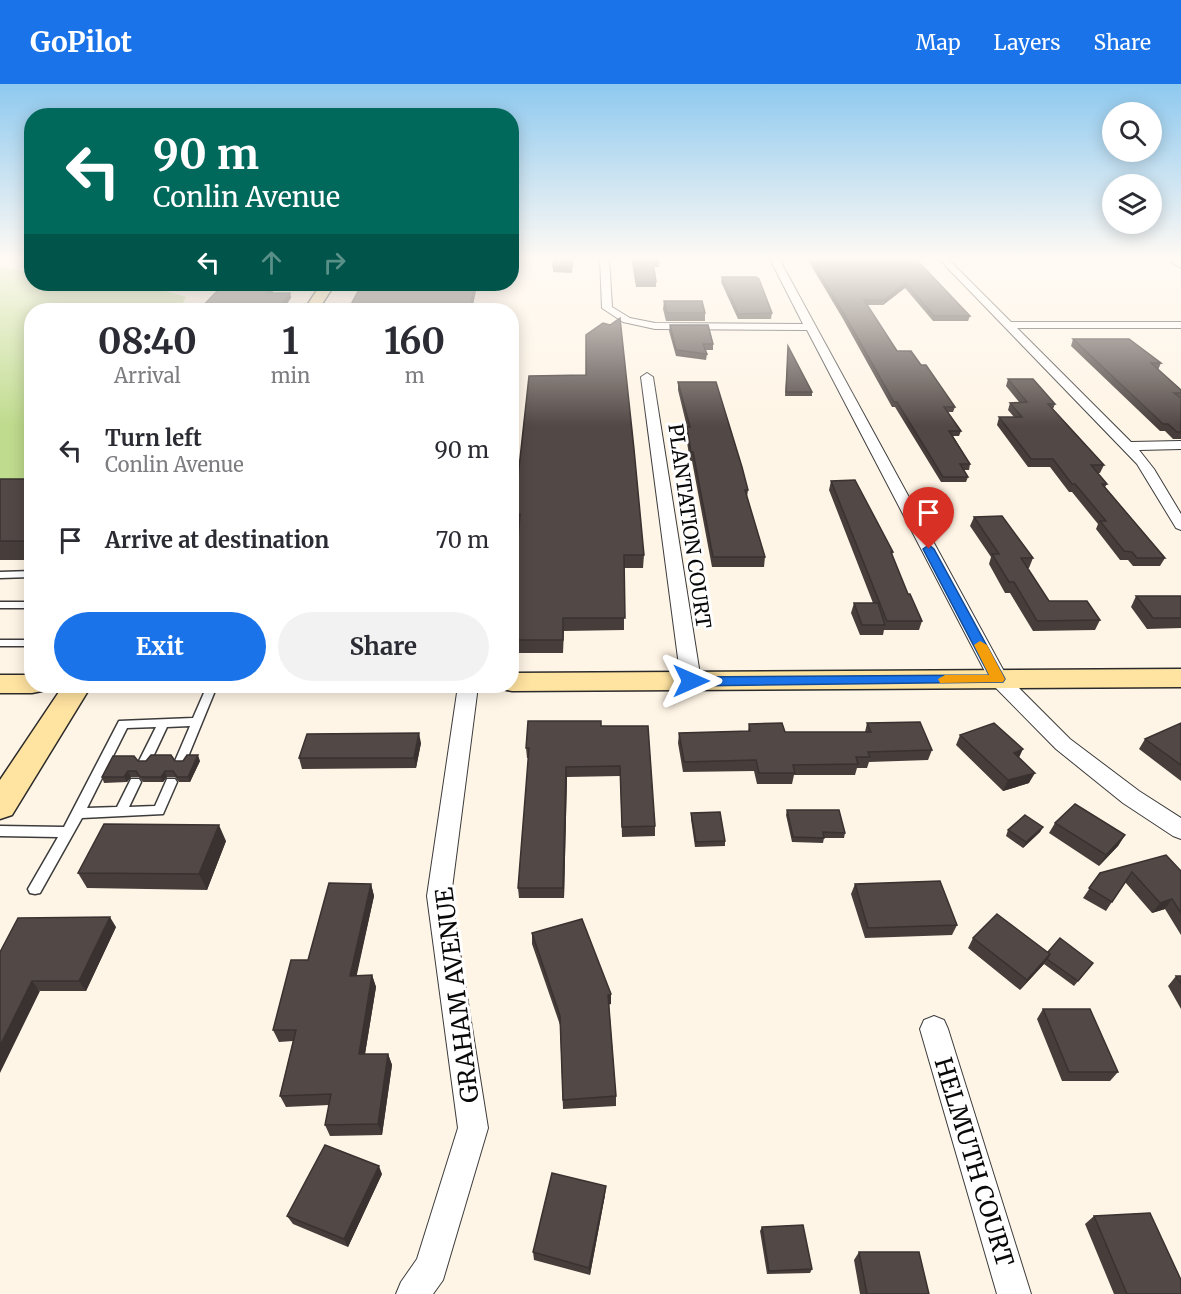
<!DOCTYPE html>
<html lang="en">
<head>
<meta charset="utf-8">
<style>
  :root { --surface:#fff; --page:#f2f2f3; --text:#2b2b33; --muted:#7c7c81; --accent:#1a73e8 }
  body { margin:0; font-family:Merriweather,serif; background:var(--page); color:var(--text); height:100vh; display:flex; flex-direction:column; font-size:22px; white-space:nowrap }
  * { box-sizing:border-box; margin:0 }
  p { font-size:20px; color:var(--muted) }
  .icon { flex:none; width:33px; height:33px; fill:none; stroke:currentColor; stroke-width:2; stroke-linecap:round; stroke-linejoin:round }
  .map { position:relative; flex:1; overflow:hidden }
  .sheet { position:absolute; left:24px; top:219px; width:495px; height:390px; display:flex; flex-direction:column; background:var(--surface); border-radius:24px; box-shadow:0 3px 15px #0003 }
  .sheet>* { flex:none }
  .banner { position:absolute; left:24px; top:24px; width:495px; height:183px; border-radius:24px; box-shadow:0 3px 15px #0003; background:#00695c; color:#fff; overflow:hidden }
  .buttons { position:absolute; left:1102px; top:18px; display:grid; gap:12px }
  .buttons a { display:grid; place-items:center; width:60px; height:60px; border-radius:50%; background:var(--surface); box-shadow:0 3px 15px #0003; font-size:30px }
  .pin { position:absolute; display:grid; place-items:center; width:51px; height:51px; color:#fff; margin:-62px -26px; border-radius:50% 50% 50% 0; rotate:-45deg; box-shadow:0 0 6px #0007 }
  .pin .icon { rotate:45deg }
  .me { position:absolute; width:66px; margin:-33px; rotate:90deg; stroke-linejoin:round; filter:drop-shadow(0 0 4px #0008) }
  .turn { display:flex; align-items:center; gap:21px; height:126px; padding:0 30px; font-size:27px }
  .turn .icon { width:78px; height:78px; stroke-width:2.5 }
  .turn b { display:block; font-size:42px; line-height:51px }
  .lanes { display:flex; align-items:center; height:57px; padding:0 30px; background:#0003; justify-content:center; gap:30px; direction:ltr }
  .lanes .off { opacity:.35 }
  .eta { display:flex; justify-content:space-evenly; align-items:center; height:102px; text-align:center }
  .eta b { font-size:36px; font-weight:700; line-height:42px }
  .cta { display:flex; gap:12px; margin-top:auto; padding:12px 30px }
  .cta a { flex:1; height:69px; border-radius:36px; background:var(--accent); color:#fff; font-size:24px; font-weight:700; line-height:69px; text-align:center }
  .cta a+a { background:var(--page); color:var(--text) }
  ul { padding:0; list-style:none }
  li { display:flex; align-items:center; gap:18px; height:90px; padding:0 30px }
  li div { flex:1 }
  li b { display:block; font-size:22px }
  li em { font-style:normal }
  header { display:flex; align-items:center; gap:36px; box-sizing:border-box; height:84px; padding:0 30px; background:var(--accent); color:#fff }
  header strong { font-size:28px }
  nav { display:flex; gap:33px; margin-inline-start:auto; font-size:21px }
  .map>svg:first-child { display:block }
</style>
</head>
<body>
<header>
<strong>GoPilot</strong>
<nav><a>Map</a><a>Layers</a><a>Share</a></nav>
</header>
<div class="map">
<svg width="1181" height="1210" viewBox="0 0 1181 1210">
  <rect width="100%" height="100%" fill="#fff5e6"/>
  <!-- forest -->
  <path fill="#bfdb8d" d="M0 182 31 189 32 200H151L155 204 186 213 179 226H32L31 400 0 401Z"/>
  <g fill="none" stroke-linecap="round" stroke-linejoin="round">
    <!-- lane casing -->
    <g stroke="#3c3c3c" stroke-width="3">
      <path id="lane" d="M32 487V493L0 494V488Z
        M0 518H32V524H0Z
        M0 556H32V562H0Z
        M207 602H217L185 680H177L175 677 190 642 167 643 151 677 149 680H141L139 677 156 643 127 644 87 724 117 723 131 695H139L141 698 129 723 155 722 167 695H175L177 698 163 730 82 734 40 809 35 810 30 809 28 805 58 753 0 752V742L64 743 119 637 193 634Z"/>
    </g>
    <!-- street casing -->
    <g stroke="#3c3c3c" stroke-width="2">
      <path id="street" d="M600 173H609L612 223 630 234 655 239 803 240 769 173H778L1006 591 1070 655 1139 707 1181 734V755L1173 752 1123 719 1056 665 991 599 807 246 655 245 623 238 602 224Z
        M937 173H946L1011 238H1181V244H1017L1131 358 1181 357V365L1139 366 1154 385 1181 430V446L1176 444 1137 380Z
        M1164 173H1174L1181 177V184Z
        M647 289 653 293 701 597 698 602 691 603 684 602 681 597 641 293Z
        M458 602H478L451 812 488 1044 443 1196 433 1210H396L401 1198 417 1175 458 1044 427 812Z
        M934 932 944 936 948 945 1031 1210H997L920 945 924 936Z"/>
    </g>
    <!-- secondary casing -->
    <g stroke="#2b2b2b" stroke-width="3">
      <path id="secondary" d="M321 200H335L318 226H304Z
        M1181 585V603L512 607 502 605 500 602H512V589Z
        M0 591H32V602H45L42 607 32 609H0Z
        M63 602H91L12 731 0 735V696Z"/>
    </g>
    <!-- lane -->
    <use href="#lane" fill="#fff" fill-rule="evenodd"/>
    <!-- street -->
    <use href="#street" fill="#fff" fill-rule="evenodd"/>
    <!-- secondary -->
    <use href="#secondary" fill="#ffe3a1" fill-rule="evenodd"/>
  </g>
  <!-- wall -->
  <path fill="#473e3b" d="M573 173 572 189 553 188V183Z
    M632 173H657L659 178V183H654L656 198V203H636Z
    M806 173H914L970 232 968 237H933L905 204 883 221H867L897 267 921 281 955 323 953 328H948L961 347 959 352H953L970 380 969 386H964L968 393 966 398H941L895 323H892L843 235Z
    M722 193 772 229 771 235H738L721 198Z
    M186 200H225L222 203 273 208 272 209H290L291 214 220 204H188Z
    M664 217 705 229V237H666L663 225Z
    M670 241 713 260V266H705L707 270 706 276 676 272 669 247Z
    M1073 255 1161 279 1158 286 1181 306V355H1173L1165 347H1160L1071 262Z
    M788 266 812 308V312H785Z
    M529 292 644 471 643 484H624V546L564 547 563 569H512V530L519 442H515L514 430Z
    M1008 295 1055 320 1053 325 1104 381 1100 389H1097L1107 400 1105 403 1165 474 1160 482H1133L1128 476H1120L1096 445 1098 440 1072 408H1069L1050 383H1028L997 341 999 333H1014L1008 326 1010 319 1019 318 1006 302Z
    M678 298 748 406 747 413 765 473 764 483H712L692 377H690L686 352 687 343 678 306Z
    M0 395H32V476H0Z
    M831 397 893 468 892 471 908 510 922 537 919 546H884L883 551H860L851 529 854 519H873L829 406Z
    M974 433 1033 474 1029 484H1027L1049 517 1100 536 1095 546 1033 547 1010 509H1005L989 480 991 473 970 442Z
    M1136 512H1181V544L1147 545 1131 523Z
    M867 639 932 666 928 676 869 678 867 684H857L855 691H794L792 700H757L754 687 683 688 678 659 679 649 748 647 749 640 785 648H865Z
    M1181 639V697L1139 665 1145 655Z
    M601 642 655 742V752L622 753 620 692 567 693 564 814H519L518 804 529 674H527L526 664Z
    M960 651 1019 674 1029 699 1003 707 956 661Z
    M421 659 416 684 302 685 299 674Z
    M138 677H200L190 698H179L175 693H167L163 698H143L139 693H131L127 698 104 699 102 693Z
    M787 726 845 749 844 754H824L823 759 792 758 786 731Z
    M691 729 725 757V762L695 763 691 735Z
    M1055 739 1125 751 1118 762 1099 782 1049 749Z
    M1043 743 1040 748 1023 764 1006 752 1008 746Z
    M226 757 207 806 87 804 78 789Z
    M1181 787V851L1165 825 1152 829 1125 798 1106 827 1083 814 1100 789Z
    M371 800 374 812 356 892 372 891 376 903 365 970H388L392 981 382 1051 330 1052 325 1041 329 1021 286 1023 280 1012 293 957 279 958 273 946 308 876Z
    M855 800 957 841 952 851 865 854 851 810Z
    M116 843 86 907H40L0 868Z
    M532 849 611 910V920H609L616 1012V1022L563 1025 560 941 532 860Z
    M973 854 1048 868 1093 879 1074 902 1044 880 1020 906 968 864Z
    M1176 892H1181V925L1168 902Z
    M1043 925 1118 988 1110 997H1062L1037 935Z
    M382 1090 348 1163 293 1140 287 1132Z
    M605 1111 590 1191 534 1176 533 1168Z
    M1094 1132 1181 1210H1114L1085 1140Z
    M762 1143 812 1185 810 1189 767 1190 760 1147Z
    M859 1168 929 1210H860L854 1176Z"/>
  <!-- shaded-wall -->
  <path fill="#393230" d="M906 199 905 204 883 221 884 216Z
    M476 200V207L472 226H470Z
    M272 202 273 208 268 214 267 209Z
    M290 209 291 214 283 226H278Z
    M32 453V464L28 457Z
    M419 649 421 659 416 684 414 674Z
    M1023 665 1018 676 1014 669Z
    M198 671 200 677 190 698 188 693Z
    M566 683 567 693 564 814 563 804Z
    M128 687 131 693 127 698 124 693Z
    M165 687 167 693 163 698 161 693Z
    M1035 689 1029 699 1003 707 1008 696Z
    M219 741 226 757 207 806 199 790Z
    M1043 743 1040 748 1023 764 1026 758Z
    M1125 751 1118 762 1099 782 1106 771Z
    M371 800 374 812 354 904 350 892Z
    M1172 815 1165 825 1152 829 1160 819Z
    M110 833 116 843 86 907 79 897Z
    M1050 870 1044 880 1020 906 1027 896Z
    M372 891 376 903 363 982 359 970Z
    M32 897 40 907 0 989V962Z
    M611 910V920L608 921V911Z
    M388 970 392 981 382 1051 378 1040Z
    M379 1082 382 1090 348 1163 344 1155Z
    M606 1102 605 1111 590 1191 589 1184Z"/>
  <!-- building -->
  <path fill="#524845" stroke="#393230" stroke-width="1.5" d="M554 173H573L572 183H553Z
    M632 173H657L659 178H653L656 198H636Z
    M809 173H914L970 232H934L906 199 884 216H864L897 267H911L921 281H926L955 323H944L961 347H949L970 380H960L968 393H943L897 318H894L844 230Z
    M722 193H756L759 195 772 229 738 230Z
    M362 200H475L470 226H348Z
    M272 202 267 209H290L278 226H199L221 203Z
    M664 217H702L705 229H667Z
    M620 234 634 365 644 471H624L625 534H563V556H512V530L520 430H514L529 292 586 291V251L603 239 610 241Z
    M670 241H708L713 260H703L707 270 676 266Z
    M1073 255H1129L1161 279H1151L1181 306V309H1174L1181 314V348H1177L1168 340H1163Z
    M788 262 812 308H786Z
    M1008 295H1033L1055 320H1048L1104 381H1091L1107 400H1102L1165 474H1137L1132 468 1124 467 1100 437H1106L1075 400H1072L1053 375H1031L999 333H1022L1010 319 1027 318Z
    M678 298H716L742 383 748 406H745L765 473H713L693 368H691L687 343H690Z
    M0 395H32V453L28 457H0Z
    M855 396 893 468H891L908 510H910L922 537H887L831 397Z
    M1002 432 1033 474H1021L1049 517H1087L1100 536 1037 537 1014 498H1009L992 470H999L974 433Z
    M1136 512H1181V534H1153Z
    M854 519H878L885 541H862Z
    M528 637H601V642H648L655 742 622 743 620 682 566 683 563 804H518L529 664H526Z
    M920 638 932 666 868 668 870 673H856L858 680 793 681 795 689H759L756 676 684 678 679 649 750 647 749 640 782 639 785 648H871L867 639Z
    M994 639 1023 665 1014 669 1035 689 1008 696 960 651Z
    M1181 639V681L1145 655Z
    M419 649 414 674H299L307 650Z
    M151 671H171L175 677H183L187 671H198L188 693H177L173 687H165L161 693H140L136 687H128L124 693H102L113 672H134L138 677H146Z
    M1075 720 1125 751 1106 771 1055 739Z
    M787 726H839L845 749 823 748 824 754 793 753Z
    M720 728 725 757 696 758 691 729Z
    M1025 731 1043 743 1026 758 1008 746Z
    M104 740 219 741 199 790 78 789Z
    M1166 771 1181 787V829L1172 815 1160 819 1132 788 1112 818 1089 804 1100 789Z
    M940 797 957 841 868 844 855 800Z
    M329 799 371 800 350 892 372 891 359 970H388L378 1040 325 1041 331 1010 280 1012 296 946H273L291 876H308Z
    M997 830 1050 870 1027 896 973 854Z
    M110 833 79 897H32L0 962V868L18 834Z
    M582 835 611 910 608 911 616 1012 563 1016 560 932 532 849Z
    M1060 854 1093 879 1078 897 1047 875 1050 870 1048 868Z
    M1176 892H1181V900Z
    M1043 925H1090L1118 988H1069Z
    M325 1061 379 1082 344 1155 287 1132Z
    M552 1089 606 1102 589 1184 533 1168Z
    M1150 1129 1181 1196V1210H1127L1094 1132Z
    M803 1141 812 1185 769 1187 762 1143Z
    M859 1168H919L929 1210H867Z"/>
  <!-- sky -->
  <linearGradient id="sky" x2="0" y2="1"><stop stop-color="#8ec9ef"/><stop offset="0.51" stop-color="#fffaf4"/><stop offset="1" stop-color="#fffaf4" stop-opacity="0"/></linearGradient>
  <rect width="1181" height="342" fill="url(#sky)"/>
  <!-- route -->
  <path fill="#1a73e8" stroke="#114b97" stroke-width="1.5" d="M929 461 934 465 1005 595 1003 598 691 602 684 597 691 593 989 591 923 465Z"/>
  <!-- slow -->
  <path fill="#f59e0b" d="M980 557 987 561 1005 595 1003 598 940 599 938 595 945 591H989L974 561Z"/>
  <g text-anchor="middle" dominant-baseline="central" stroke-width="6" stroke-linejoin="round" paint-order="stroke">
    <!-- street labels -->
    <g font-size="20" fill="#090909" stroke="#fff">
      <text transform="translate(690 442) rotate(82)">PLANTATION COURT</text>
    </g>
    <!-- near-street labels -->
    <g font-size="24" fill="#090909" stroke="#fff">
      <text transform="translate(457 911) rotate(-97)">GRAHAM AVENUE</text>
      <text transform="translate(974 1078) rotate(73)">HELMUTH COURT</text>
    </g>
  </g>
</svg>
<div class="buttons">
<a><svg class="icon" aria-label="search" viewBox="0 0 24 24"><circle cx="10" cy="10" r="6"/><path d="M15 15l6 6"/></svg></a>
<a><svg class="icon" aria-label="layers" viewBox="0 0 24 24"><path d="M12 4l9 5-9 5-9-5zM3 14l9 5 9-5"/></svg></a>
</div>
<div class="pin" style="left:929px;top:465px;background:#d93025"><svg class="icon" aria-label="arrive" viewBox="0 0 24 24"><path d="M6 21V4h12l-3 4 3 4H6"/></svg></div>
<svg class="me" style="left:691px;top:597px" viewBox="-20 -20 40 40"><path d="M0-17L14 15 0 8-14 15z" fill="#1a73e8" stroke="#fff" stroke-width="4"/></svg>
<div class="banner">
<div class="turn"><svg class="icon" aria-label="left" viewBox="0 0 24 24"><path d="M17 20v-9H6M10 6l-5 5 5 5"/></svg><div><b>90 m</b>Conlin Avenue</div></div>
<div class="lanes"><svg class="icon" aria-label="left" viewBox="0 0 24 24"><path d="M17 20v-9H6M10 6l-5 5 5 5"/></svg><svg class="icon off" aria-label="ahead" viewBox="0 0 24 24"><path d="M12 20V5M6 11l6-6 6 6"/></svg><svg class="icon off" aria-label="right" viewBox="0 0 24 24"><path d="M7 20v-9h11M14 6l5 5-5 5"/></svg></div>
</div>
<section class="sheet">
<div class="eta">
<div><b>08:40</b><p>Arrival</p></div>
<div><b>1</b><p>min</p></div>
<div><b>160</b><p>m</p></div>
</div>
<ul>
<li><svg class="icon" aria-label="left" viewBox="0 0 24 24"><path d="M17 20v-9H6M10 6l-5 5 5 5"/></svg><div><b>Turn left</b><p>Conlin Avenue</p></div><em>90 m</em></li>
<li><svg class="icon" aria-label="arrive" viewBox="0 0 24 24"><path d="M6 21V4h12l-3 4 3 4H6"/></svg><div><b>Arrive at destination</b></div><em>70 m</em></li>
</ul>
<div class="cta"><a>Exit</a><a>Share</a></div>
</section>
</div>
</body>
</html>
